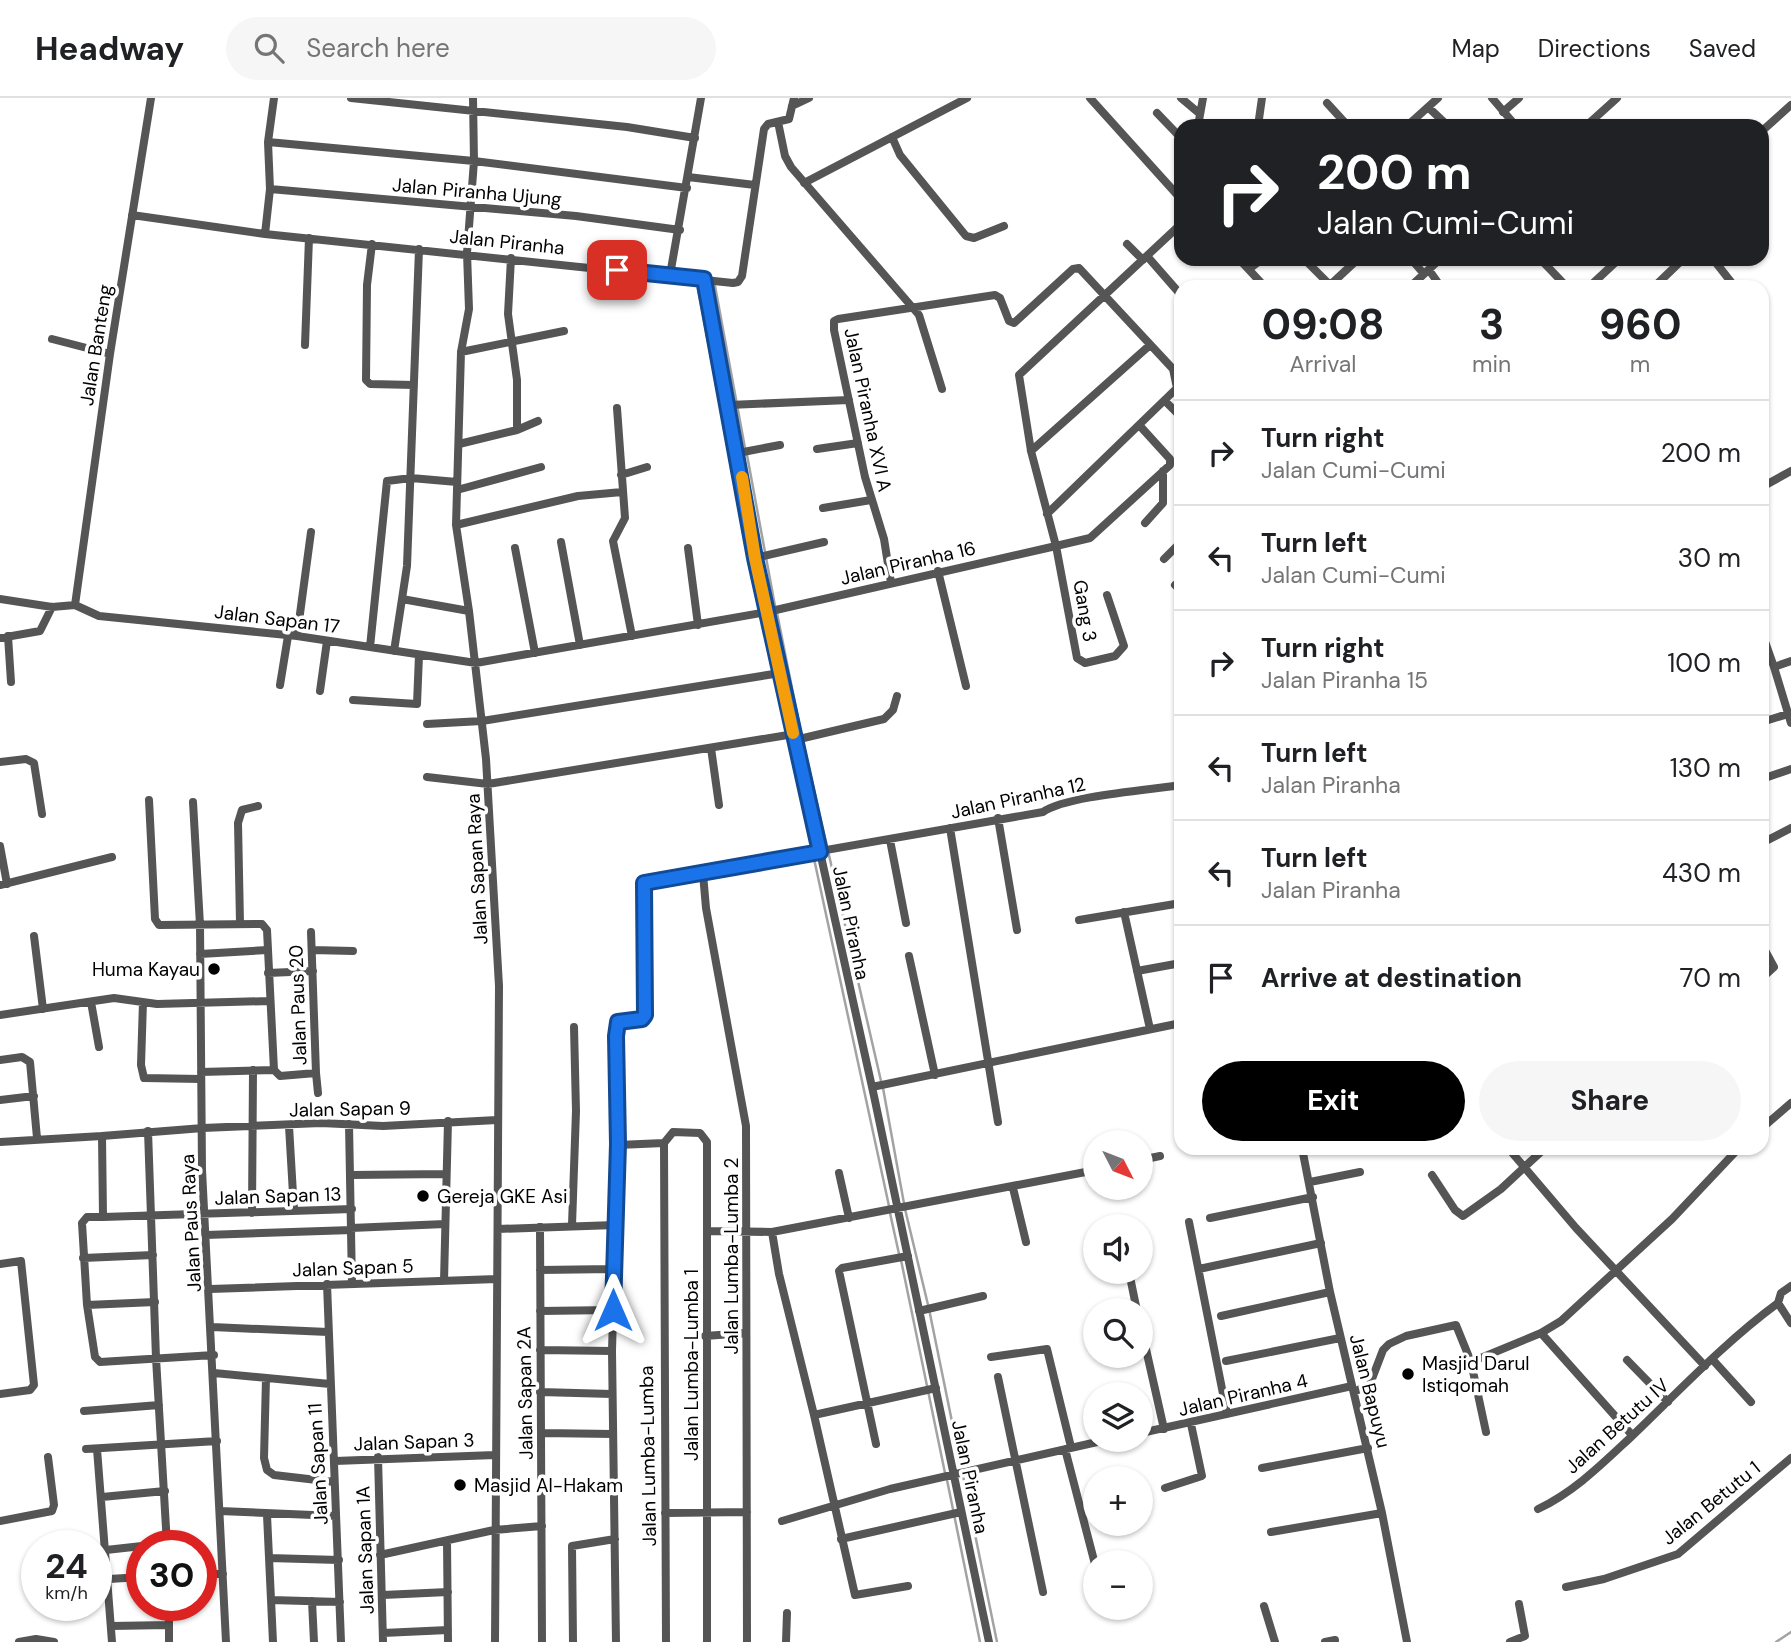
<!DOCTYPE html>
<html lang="en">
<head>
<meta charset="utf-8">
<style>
  :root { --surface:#fff; --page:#f6f6f6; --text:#202124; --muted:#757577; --line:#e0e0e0; --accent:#000 }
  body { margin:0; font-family:"DM Sans",sans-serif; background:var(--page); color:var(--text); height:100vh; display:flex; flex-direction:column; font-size:26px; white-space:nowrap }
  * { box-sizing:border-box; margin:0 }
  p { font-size:23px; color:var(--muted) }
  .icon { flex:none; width:38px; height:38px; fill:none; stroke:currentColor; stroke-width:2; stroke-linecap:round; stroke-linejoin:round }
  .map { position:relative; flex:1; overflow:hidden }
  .panel { position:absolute; left:1174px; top:182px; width:595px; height:875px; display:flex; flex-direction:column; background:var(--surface); border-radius:21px; box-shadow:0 2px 5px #0004 }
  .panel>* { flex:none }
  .guide { position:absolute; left:1174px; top:21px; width:595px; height:147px; border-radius:21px; box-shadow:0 2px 5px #0004; background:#202124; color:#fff; overflow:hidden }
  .needle { width:46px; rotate:132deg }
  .controls { position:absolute; left:1083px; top:1032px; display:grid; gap:14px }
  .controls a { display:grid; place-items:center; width:70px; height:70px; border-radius:50%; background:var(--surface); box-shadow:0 2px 5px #0004; font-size:35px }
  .speed { position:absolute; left:21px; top:1432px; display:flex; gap:14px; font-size:35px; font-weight:700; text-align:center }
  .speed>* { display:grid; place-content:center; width:91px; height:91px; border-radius:50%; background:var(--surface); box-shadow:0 2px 5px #0004; line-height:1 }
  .speed small { font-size:18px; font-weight:400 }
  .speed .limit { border:10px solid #d22; background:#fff; color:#111 }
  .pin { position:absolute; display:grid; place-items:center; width:60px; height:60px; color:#fff; margin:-30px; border-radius:14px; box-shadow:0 4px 10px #0006 }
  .me { position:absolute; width:77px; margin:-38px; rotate:0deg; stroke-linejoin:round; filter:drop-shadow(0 0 5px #0008) }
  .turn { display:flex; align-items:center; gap:24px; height:147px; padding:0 28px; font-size:32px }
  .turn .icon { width:91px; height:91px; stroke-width:2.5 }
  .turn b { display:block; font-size:49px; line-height:60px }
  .eta { display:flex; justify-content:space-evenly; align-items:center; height:119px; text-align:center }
  .eta b { font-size:42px; font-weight:700; line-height:49px }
  .button { display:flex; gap:14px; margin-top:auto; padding:14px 28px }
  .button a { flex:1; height:80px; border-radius:42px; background:var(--accent); color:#fff; font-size:28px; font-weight:700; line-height:80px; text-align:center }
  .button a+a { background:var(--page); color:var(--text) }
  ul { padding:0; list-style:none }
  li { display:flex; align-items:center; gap:21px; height:105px; padding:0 28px; border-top:2px solid var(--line) }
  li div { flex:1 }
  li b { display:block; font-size:26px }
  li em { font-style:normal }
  header { display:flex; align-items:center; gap:42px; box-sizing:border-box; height:98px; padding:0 35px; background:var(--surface); border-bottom:2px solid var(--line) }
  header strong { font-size:33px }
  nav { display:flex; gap:38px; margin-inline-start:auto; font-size:24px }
  .search { width:490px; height:63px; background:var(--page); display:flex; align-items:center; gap:18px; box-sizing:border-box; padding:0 24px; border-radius:38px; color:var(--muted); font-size:26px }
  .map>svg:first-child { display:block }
</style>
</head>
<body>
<header>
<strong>Headway</strong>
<div class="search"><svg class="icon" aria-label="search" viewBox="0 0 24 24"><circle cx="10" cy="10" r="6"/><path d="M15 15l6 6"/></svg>Search here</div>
<nav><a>Map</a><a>Directions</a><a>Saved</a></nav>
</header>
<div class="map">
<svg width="1791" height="1544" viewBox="0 0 1791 1544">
  <rect width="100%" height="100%" fill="#fff"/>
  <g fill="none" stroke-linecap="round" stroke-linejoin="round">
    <!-- stream -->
    <path stroke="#a3a3a3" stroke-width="2.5" d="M697 186 748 455 889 1108
      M715 188 745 350
      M747 357 775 508
      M777 515 802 640 881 983
      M883 990 905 1111 929 1211 997 1544
      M890 1115 899 1156
      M901 1162 945 1375
      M947 1382 980 1544
      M1776 1544 1791 1534"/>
    <!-- minor -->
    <path stroke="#555" stroke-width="8" d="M351 0 627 29 695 40
      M473 0 474 63 467 155 469 211 461 254 456 427 469 513 486 661 499 888 495 1544
      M1090 0 1181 101
      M1181 0 1200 16
      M1492 0 1516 28
      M1327 5 1348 28
      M792 8 809 0
      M1429 10 1448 28
      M1503 14 1519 0
      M1157 15 1181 40
      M778 24 785 58 791 69 919 217 942 291
      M1198 28 1203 0
      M1258 28 1262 0
      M1407 28 1438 0
      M1586 28 1617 0
      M1762 33 1791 7
      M892 39 900 57 966 138 974 140 1004 128
      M268 44 474 63 687 90
      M688 79 755 87
      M804 85 967 0
      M270 91 576 118 680 132
      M132 117 265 136 733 185 738 184 742 178 764 31 768 26 789 21 794 0
      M265 136 270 91 268 44 274 0
      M372 146 367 187 366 282 370 286 414 287
      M1127 146 1143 162
      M419 151 407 468 402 501 469 513
      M1147 158 1181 197
      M511 160 508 216 517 282V332
      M1239 161 1265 189
      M1304 161 1330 187
      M1411 161 1424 176
      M1713 161 1735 189
      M1545 166 1567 189
      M1249 171 1262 161
      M1429 172 1441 189
      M670 177 701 0
      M704 181 755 460 874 998 989 1544
      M1328 189 1358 161
      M1410 189 1440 161
      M1589 189 1619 161
      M1654 189 1683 161
      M52 241 110 256
      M305 247 309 140
      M461 254 564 233
      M1166 304 1181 319
      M729 307 849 302
      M617 310 625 420 613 443 632 538
      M1140 328 1170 361V367L1090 440 1056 448 1031 353 1019 277 1181 126
      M459 346 517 332 538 323
      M817 351 858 345
      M1031 353 1150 247
      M738 355 780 347
      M621 377 647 369
      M1762 389 1791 373
      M457 392 541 369
      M823 410 871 402
      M1145 425 1163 405V373
      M456 427 578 398 622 394
      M561 444 580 547
      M515 450 535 555
      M688 450 698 527
      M755 460 824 444
      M1164 461 1181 444
      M938 473 966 588
      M891 485 884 441 865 379 834 232V223L838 221 995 197 1000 200 1009 223 1014 225 1073 171 1079 170 1173 271 1177 290 1047 416
      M1175 487 1181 493
      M0 501 52 509 75 507 110 256 151 0
      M75 507 99 518 297 538 476 565 767 514 1056 448 1077 560 1085 565 1115 558 1124 548 1107 497
      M1762 535 1774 569
      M8 538 11 584
      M297 538 311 434
      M0 540 40 533 52 509
      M370 549 387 383 411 380 457 384
      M394 553 402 501
      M1791 563 1774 569 1791 625
      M280 587 288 538
      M320 593 327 543
      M353 602 417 606 419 557
      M1762 624 1791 615
      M427 626 482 623 780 575
      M795 642 884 621 893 612 897 598
      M711 650 719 707
      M0 664 26 661 34 665 42 716
      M427 679 488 686 794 636
      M1762 681 1791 671
      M149 702 155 821 159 827 262 826 267 832 274 972 280 978 316 975 311 834
      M193 704 200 827 202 1072 226 1544
      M998 720 1017 832
      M950 730 998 1024
      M890 742 906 825
      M1762 745 1791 730
      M0 748 7 786
      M703 776 706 810 746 1028 747 1544
      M0 787 112 759
      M1124 814 1150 931
      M1079 822 1181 805
      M240 825 238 725 242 712 258 708
      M34 838 43 911
      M1762 847 1774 869 1762 880
      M312 852 353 853
      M200 856 267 852
      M909 858 935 977
      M1137 873 1181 865
      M268 875 313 873
      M91 904 99 949
      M143 904 141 967 144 980 201 981
      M0 917 114 900 157 906 269 903
      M0 962 22 959 30 964 37 1040
      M201 974 274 972
      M316 975 318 995
      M872 989 1181 925
      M0 1002 34 998
      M349 1026 352 1186
      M289 1028 294 1113
      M1762 1030 1791 1005
      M148 1033 156 1260 167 1447
      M0 1044 102 1038
      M664 1045 673 1034 700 1035 707 1044V1544
      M664 1045 666 1544
      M618 1047 664 1045
      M1302 1050 1330 1194 1382 1415 1407 1544
      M1508 1050 1576 1130 1705 1268
      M1141 1062 1160 1058
      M839 1075 849 1120
      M351 1077 446 1076
      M1432 1077 1455 1112 1463 1118 1501 1091 1545 1050
      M1310 1084 1360 1074
      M1013 1090 1026 1144
      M252 1115 253 972
      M103 1119 352 1111
      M1210 1120 1313 1099
      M1189 1124 1227 1316
      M572 1127 576 1013 574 929
      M540 1129 542 1544
      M351 1130 445 1126
      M498 1131 615 1127
      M708 1133 772 1134
      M206 1137 352 1132
      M83 1160 153 1157
      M0 1166 21 1163 34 1287 30 1292 0 1296
      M1199 1171 1321 1145
      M540 1172 613 1171
      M1129 1174 1137 1213
      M444 1183 448 1023
      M327 1186 341 1544
      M210 1191 497 1181
      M1778 1205 1781 1195 1791 1188
      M87 1207 155 1204
      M540 1213 613 1212
      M919 1213 983 1198
      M1221 1218 1330 1194
      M212 1229 328 1234
      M1141 1229 1164 1331
      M1541 1235 1632 1337
      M705 1238 746 1235
      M540 1252 612 1253
      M214 1257 100 1264 95 1259 87 1207 82 1125 87 1119H103L102 1038 203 1030 321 1025 383 1028 497 1022
      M991 1259 1047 1251 1071 1349
      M1712 1261 1751 1304
      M1627 1262 1668 1304
      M1226 1263 1340 1240
      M1471 1264 1486 1334
      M214 1275 330 1286
      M998 1279 1043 1494
      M266 1280 264 1360 267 1372 274 1377 334 1384
      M540 1294 612 1296
      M1354 1294 1370 1286 1383 1252 1389 1246 1406 1238 1456 1227 1471 1264 1541 1235 1561 1223 1672 1121 1739 1050
      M84 1313 159 1307
      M814 1317 779 1176 772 1134 1096 1072
      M542 1335 613 1336
      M1141 1335 1352 1288
      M876 1346 839 1173 842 1170 908 1158
      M86 1351 217 1343
      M97 1351 112 1544
      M1065 1351 1096 1470
      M378 1359 383 1544
      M335 1363 495 1357
      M1262 1370 1368 1350
      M1165 1390 1202 1378 1191 1326
      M102 1399 165 1393
      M1538 1411C1574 1394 1602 1366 1631 1339 1678 1294 1725 1244 1778 1205L1791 1225
      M220 1413 336 1418
      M665 1415 747 1414
      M267 1417 273 1544
      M0 1423 52 1413 54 1407 48 1359
      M782 1423 890 1391 1106 1342
      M1271 1434 1382 1415
      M841 1441 961 1414
      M447 1443 448 1544
      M154 1447 167 1446
      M106 1452 142 1448
      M380 1457 494 1432 542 1428
      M269 1460 339 1462
      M201 1476H223
      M109 1481 142 1479
      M908 1488 855 1497 814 1317 936 1290
      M1566 1489 1604 1481 1678 1456 1791 1360
      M383 1497 448 1494
      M271 1502 340 1504
      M312 1503 314 1544
      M169 1507V1544
      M1264 1508 1275 1544
      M111 1528 169 1527
      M383 1535 448 1532
      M19 1544 36 1541 54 1544
      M573 1544 572 1448 615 1441
      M616 1544 612 1253 618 1047 616 938 618 924 642 921 645 917 644 784 1043 714C1066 698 1149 692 1181 687
      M786 1544 787 1515
      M1325 1544 1335 1542
      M1510 1544 1525 1538 1519 1506"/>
  </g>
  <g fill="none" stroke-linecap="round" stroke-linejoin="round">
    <!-- route casing -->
    <g stroke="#114b97" stroke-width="18">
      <path id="route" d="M613 1212 618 1046 616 938 618 924 642 921 645 917 644 785 820 754 755 460 704 181 617 172"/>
    </g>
    <!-- route -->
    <use href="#route" stroke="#1a73e8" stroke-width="12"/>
    <!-- slow -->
    <path stroke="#f59e0b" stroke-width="12" d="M742 379 755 460 793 635"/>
  </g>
  <!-- markers -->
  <g fill="#000" stroke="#fff" stroke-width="2.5">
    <circle cx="214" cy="871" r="7"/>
    <circle cx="423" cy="1098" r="7"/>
    <circle cx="1408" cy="1276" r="7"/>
    <circle cx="460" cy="1387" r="7"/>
  </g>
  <g text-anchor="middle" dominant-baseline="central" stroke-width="7" stroke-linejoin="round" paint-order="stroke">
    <!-- street labels -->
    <g font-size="19" fill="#000" stroke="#fff">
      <text transform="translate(477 94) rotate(5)">Jalan Piranha Ujung</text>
      <text transform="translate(507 144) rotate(6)">Jalan Piranha</text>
      <text transform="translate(96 247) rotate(-81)">Jalan Banteng</text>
      <text transform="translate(868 312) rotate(78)">Jalan Piranha XVI A</text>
      <text transform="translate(908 465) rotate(-13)">Jalan Piranha 16</text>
      <text transform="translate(1085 513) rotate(80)">Gang 3</text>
      <text transform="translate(277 521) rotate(7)">Jalan Sapan 17</text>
      <text transform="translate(1018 700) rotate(-12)">Jalan Piranha 12</text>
      <text transform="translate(477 771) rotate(-93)">Jalan Sapan Raya</text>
      <text transform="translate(851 825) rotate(78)">Jalan Piranha</text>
      <text transform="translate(298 907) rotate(-92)">Jalan Paus 20</text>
      <text transform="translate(350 1011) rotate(-1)">Jalan Sapan 9</text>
      <text transform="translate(278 1098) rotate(-2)">Jalan Sapan 13</text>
      <text transform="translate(191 1125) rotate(-93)">Jalan Paus Raya</text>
      <text transform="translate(731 1158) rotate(-90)">Jalan Lumba-Lumba 2</text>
      <text transform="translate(353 1170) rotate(-2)">Jalan Sapan 5</text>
      <text transform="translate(691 1267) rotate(-90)">Jalan Lumba-Lumba 1</text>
      <text transform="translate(1370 1293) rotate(76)">Jalan Bapuyu</text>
      <text transform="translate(525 1295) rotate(-91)">Jalan Sapan 2A</text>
      <text transform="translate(1243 1297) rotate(-13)">Jalan Piranha 4</text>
      <text transform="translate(1617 1328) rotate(-42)">Jalan Betutu IV</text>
      <text transform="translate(414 1344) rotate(-2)">Jalan Sapan 3</text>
      <text transform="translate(648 1358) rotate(-91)">Jalan Lumba-Lumba</text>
      <text transform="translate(318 1366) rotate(-93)">Jalan Sapan 11</text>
      <text transform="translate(970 1379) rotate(78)">Jalan Piranha</text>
      <text transform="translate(1711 1405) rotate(-39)">Jalan Betutu 1</text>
      <text transform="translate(365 1452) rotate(-92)">Jalan Sapan 1A</text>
    </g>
    <!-- poi labels -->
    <g font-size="19" fill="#000" stroke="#fff" text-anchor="start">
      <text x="200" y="871" text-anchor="end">Huma Kayau</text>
      <text x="437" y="1098">Gereja GKE Asi</text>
      <text x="1422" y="1265">Masjid Darul<tspan x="1422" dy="22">Istiqomah</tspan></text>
      <text x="474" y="1387">Masjid Al-Hakam</text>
    </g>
  </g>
</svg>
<div class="controls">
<a><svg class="needle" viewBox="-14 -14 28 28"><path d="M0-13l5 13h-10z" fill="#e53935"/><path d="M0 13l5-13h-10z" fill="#757577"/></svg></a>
<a><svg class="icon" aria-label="sound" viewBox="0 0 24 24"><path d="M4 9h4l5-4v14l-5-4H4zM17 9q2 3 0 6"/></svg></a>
<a><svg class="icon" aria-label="search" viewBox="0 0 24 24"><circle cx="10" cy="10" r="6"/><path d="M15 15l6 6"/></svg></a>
<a><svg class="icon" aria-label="layers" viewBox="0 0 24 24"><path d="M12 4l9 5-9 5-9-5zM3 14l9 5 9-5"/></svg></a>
<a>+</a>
<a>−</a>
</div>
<div class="speed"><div>24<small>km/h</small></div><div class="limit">30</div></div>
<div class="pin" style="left:617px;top:172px;background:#d93025"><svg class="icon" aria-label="arrive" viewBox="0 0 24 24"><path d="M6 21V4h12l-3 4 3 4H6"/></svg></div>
<svg class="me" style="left:613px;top:1212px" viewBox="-20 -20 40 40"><path d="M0-17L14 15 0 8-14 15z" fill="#1a73e8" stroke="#fff" stroke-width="4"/></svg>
<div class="guide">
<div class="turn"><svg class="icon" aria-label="right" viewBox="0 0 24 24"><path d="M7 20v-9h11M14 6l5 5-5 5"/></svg><div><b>200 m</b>Jalan Cumi-Cumi</div></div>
</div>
<section class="panel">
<div class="eta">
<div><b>09:08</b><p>Arrival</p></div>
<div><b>3</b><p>min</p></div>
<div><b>960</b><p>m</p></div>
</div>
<ul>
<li><svg class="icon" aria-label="right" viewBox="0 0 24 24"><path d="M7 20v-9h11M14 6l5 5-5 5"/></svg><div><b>Turn right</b><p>Jalan Cumi-Cumi</p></div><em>200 m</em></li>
<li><svg class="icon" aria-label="left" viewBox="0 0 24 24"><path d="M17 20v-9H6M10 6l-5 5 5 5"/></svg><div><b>Turn left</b><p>Jalan Cumi-Cumi</p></div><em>30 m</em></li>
<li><svg class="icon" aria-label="right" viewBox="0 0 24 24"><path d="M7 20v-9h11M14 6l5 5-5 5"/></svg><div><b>Turn right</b><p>Jalan Piranha 15</p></div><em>100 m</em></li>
<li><svg class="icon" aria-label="left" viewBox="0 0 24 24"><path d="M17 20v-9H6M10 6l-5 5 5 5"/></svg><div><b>Turn left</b><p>Jalan Piranha</p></div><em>130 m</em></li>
<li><svg class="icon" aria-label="left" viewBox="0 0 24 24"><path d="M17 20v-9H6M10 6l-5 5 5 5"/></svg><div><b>Turn left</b><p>Jalan Piranha</p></div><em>430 m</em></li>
<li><svg class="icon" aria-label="arrive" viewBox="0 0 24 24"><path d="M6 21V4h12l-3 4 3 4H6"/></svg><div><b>Arrive at destination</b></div><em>70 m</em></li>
</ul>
<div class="button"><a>Exit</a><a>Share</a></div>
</section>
</div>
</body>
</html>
